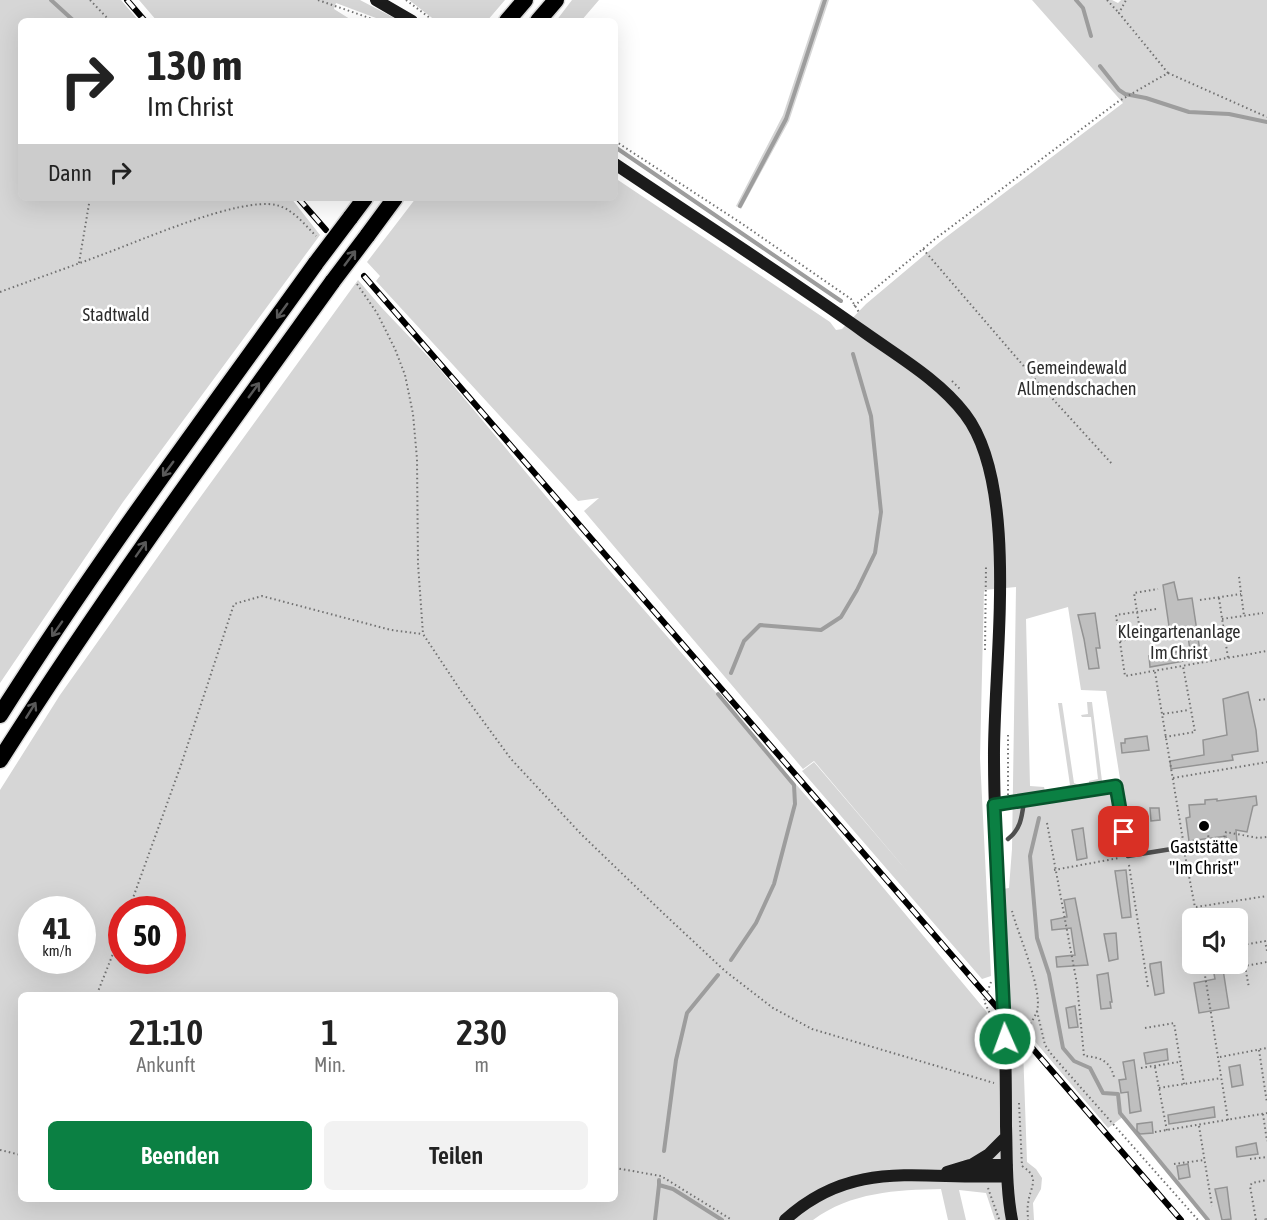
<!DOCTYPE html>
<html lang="de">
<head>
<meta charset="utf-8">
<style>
  :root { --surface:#fff; --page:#f2f2f2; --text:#222; --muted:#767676; --accent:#0b8043 }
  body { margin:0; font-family:"Asap Condensed",sans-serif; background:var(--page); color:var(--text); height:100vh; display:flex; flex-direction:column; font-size:22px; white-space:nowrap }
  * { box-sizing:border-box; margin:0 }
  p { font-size:20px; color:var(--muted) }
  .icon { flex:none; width:33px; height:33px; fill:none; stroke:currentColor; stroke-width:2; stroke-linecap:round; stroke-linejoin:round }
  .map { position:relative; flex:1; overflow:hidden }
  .sheet { position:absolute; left:18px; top:992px; width:600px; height:210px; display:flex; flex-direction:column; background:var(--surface); border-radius:9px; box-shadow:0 6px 24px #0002 }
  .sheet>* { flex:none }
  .banner { position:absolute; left:18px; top:18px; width:600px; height:183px; border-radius:9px; box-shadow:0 6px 24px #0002; background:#fff; color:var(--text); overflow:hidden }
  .buttons { position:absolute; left:1182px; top:908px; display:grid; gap:12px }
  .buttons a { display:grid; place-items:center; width:66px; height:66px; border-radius:9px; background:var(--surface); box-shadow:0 6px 24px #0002; font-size:30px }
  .speed { position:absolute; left:18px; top:896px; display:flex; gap:12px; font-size:30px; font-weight:700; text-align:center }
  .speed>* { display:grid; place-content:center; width:78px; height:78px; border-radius:50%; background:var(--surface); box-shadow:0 6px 24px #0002; line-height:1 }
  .speed small { font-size:15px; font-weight:400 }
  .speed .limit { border:9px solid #d22; background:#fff; color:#111 }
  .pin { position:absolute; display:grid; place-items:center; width:51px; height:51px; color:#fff; margin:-26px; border-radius:12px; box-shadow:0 3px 9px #0006 }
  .me { position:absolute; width:66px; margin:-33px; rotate:358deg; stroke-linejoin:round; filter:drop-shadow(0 0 4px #0008) }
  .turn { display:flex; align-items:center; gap:21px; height:126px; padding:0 30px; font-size:27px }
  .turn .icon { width:78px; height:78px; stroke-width:2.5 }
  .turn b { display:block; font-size:42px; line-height:51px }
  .then { display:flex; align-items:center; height:57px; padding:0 30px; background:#0003; gap:12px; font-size:22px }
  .eta { display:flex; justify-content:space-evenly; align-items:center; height:102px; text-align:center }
  .eta b { font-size:36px; font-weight:600; line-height:42px }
  .action { display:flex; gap:12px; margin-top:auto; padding:12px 30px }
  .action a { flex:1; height:69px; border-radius:9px; background:var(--accent); color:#fff; font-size:24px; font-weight:600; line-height:69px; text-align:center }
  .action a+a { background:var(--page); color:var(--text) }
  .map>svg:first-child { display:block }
</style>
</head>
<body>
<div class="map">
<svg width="1267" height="1220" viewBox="0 0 1267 1220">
  <rect width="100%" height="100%" fill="#fff"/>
  <!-- green -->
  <path fill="#d6d6d6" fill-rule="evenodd" d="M0 0H121L139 21H21V198H291L320 235 123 502 0 683Z
    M139 0H360L400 21H384L336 3 334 9 353 21H157Z
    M409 0H505L487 21H436Z
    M572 0H599L581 21H556Z
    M821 0H829L789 121 741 209 736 206 783 115Z
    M1032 0H1112L1118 3 1121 0H1267V1220H1210L1124 1116 1108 1128 1011 1013 1003 889 1009 888 1012 849 1016 587 984 590 980 758 991 976 982 979 802 771 814 762 912 877 814 761 803 769 584 511 599 498 578 501 376 281 380 276 367 262 416 198H615V178L830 322 836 330 842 329 866 304 941 241 1123 103ZM1068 607 1081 690 1106 691 1121 785 1031 800V794L1045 791 1044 787 1030 786 1026 619ZM1192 918H1238V963H1192Z
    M358 280 382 308 437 366 570 525 821 813 986 1011 993 1025 994 1047 1023 1048 1027 1162 1036 1169 1042 1178 1041 1189 1033 1203 1034 1220H995L986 1193 959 1190 966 1220H948L941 1189C896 1190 851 1192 813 1220H0V790L60 695 191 510ZM32 909H82V960H32ZM122 909H172V960H122ZM21 994H615V1198H21Z
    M1087 702H1092L1102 781 1089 784V781L1098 779 1091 717H1082L1081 715 1088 714Z
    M1058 703H1062L1074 783 1081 786 1056 790V788L1070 785Z"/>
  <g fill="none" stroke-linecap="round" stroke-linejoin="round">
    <!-- stream -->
    <path stroke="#9d9d9d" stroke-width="4" d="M51 0 74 21
      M1076 0 1083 8 1091 36
      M1100 66 1119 90 1125 94 1146 98 1189 112 1229 114 1267 122
      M615 147 841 301
      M740 206 786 119 825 0
      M731 673 744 641 760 625 821 630 841 617 857 590 875 553 881 512 871 416 853 354
      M718 694 794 785 795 804 774 884 756 923 731 960
      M1039 818 1030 856 1037 938 1049 974 1063 1048 1074 1061 1090 1068 1103 1093 1118 1094 1120 1113 1208 1220
      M664 1151 676 1060 687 1013 718 975
      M659 1180V1185L673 1189 722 1220
      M655 1220 659 1185
      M1266 1220H1267"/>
  </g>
  <!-- building -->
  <path fill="#bfbfbf" stroke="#939393" stroke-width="1.5" d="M1174 582 1178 600 1192 598 1201 658 1150 667 1149 656 1190 650 1187 630 1170 633 1163 585Z
    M1095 613 1100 648H1096L1099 668 1089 669 1084 639 1078 615Z
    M1248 692 1256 730 1258 751 1232 755 1233 760 1171 769 1170 761 1204 755 1203 740 1227 735 1223 699Z
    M1147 736 1149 750 1122 753 1121 743H1125V739Z
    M1256 796 1257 805 1253 806 1247 832 1236 830 1237 843 1227 844 1226 836 1189 841 1186 818 1190 817 1189 805 1205 804V800L1217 799V801Z
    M1150 808H1159L1160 820 1151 821Z
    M1083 828 1087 858 1077 860 1072 830Z
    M1126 870 1131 917 1122 918 1115 871Z
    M1075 898 1088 965 1057 967 1056 957 1075 955 1071 928 1052 930 1051 920 1067 917 1064 900Z
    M1116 933 1118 959 1109 961 1104 934Z
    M1161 962 1164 993 1155 995 1150 967V964Z
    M1212 963H1222L1229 1008 1199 1013 1194 983 1215 979Z
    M1108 973 1112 1002H1110L1111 1008 1101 1009 1097 975Z
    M1075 1006 1078 1027 1069 1028 1066 1008Z
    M1167 1049 1168 1060 1146 1064 1144 1053Z
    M1134 1060 1141 1111 1130 1113 1128 1092 1121 1093 1119 1080 1126 1079 1123 1062Z
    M1240 1065 1243 1085 1232 1087 1229 1067Z
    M1214 1107 1215 1117 1169 1124 1168 1115Z
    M1152 1122 1153 1133 1140 1134 1137 1131V1124Z
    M1256 1143 1258 1154 1237 1157 1236 1147Z
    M1188 1164 1190 1177 1179 1179 1177 1166Z
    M1227 1187 1231 1219 1222 1220 1215 1189Z"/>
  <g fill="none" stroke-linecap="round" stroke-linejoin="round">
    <!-- highway casing -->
    <g stroke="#dbdbdb" stroke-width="19">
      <path id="highway" d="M507 21 525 0
        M538 21 556 0
        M350 218 365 198
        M367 236 395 198
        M0 715C98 560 209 412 316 263
        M0 760C104 596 219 439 333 281"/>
    </g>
    <!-- path -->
    <path stroke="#717171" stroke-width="2" stroke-dasharray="1.5 3" stroke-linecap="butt" d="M90 0 110 21
      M318 0 378 21
      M406 0 434 21
      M1107 0 1119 13
      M1168 73 1267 117
      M615 141 741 223 851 299 860 314
      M923 249 1040 385 1113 465
      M79 263 90 198
      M357 284 377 313 395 349 405 375 413 414 417 459 418 564 423 634 461 691 511 759 581 834 663 913 725 971 773 1008 812 1029 994 1083
      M0 292C35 279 70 267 104 254 142 240 239 197 276 205 293 209 304 224 316 236
      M854 306 935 239 1119 101 1168 73 1119 13 1126 0
      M952 381 961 390
      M1239 577 1244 616
      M1219 598 1228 658
      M1200 600 1241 594
      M1156 609 1116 615 1125 676 1267 651
      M1222 619 1263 613
      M1120 641 1141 637 1134 593 1158 589
      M985 650 986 566
      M1155 672 1183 840
      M1259 700 1267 699
      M1163 714 1189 710
      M1008 735V795
      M1165 737 1195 732 1183 666
      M1173 778 1267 762
      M1047 823 1077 984 1084 1056C1099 1057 1110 1060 1114 1077
      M1209 843 1223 841 1226 832 1258 838 1267 837
      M1193 846 1209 843 1208 833
      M1185 855 1197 918
      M1129 865 1148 987
      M1054 870 1119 858
      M1196 907 1267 896
      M129 909 181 765 234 604 262 596 391 630 422 634
      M1012 911C1018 934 1043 990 1037 1011 1033 1022 1023 1033 1018 1044
      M1238 946 1265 941 1267 951
      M1242 946 1245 966 1267 962
      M1203 963 1228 1120
      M1245 966 1249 988
      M991 982 984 1001 992 1018
      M97 994 122 931
      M1037 1011 1045 1045 1052 1055 1198 1220
      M1145 1028 1174 1023 1184 1084
      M1259 1050 1267 1103
      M1220 1057 1267 1048
      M1155 1067 1167 1131
      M1141 1068 1179 1062
      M1159 1088 1221 1078
      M1019 1103 1022 1166
      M1263 1114 1267 1141
      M1199 1126 1212 1206
      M1155 1132 1267 1113
      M0 1150 21 1155
      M1250 1159 1267 1157
      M1174 1164 1204 1160
      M1022 1166C1042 1179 1029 1187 1028 1205 1027 1210 1028 1215 1028 1220
      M615 1168 661 1176 732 1220
      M988 1188 999 1219
      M1256 1220 1250 1186 1252 1183 1267 1180"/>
    <!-- lane -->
    <path stroke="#4f4f4f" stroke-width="4.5" d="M996 805 1116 786 1128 856 1184 847
      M1008 839C1021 829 1022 816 1024 801"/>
    <!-- secondary -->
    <path stroke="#1c1c1c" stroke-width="12" d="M376 0 412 21
      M615 164C698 220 783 274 864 332 899 357 939 380 965 414 1021 487 993 667 994 758 994 845 1002 933 1004 1020 1006 1056 1006 1091 1006 1126 1007 1158 1006 1189 1012 1220
      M971 1165 989 1154 1006 1137
      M947 1172 970 1165H1007
      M785 1220C855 1156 924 1181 1007 1176"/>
    <!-- highway -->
    <use href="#highway" stroke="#000" stroke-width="16"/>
    <!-- rail casing -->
    <g stroke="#000" stroke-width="6">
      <path id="rail" d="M127 0 145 21
        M298 198 326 230
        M364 276 1181 1220"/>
    </g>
    <!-- rail -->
    <use href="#rail" stroke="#fff" stroke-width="4" stroke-dasharray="11" stroke-linecap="butt"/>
    <!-- highway-bridge casing -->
    <g stroke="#dbdbdb" stroke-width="19" stroke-linecap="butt">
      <path id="highway-bridge" d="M316 263 350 218
        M333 281 367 236"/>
    </g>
    <!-- highway-bridge -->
    <use href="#highway-bridge" stroke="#000" stroke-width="16"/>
  </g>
  <!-- one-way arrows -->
  <defs><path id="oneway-shaft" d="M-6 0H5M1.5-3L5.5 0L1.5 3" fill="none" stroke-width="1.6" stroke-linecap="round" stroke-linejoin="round" transform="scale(1.5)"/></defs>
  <g stroke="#595959">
    <use href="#oneway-shaft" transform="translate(350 258) rotate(-53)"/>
    <use href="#oneway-shaft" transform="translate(282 311) rotate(126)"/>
    <use href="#oneway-shaft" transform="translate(254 390) rotate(-54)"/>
    <use href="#oneway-shaft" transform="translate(168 469) rotate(126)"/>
    <use href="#oneway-shaft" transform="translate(141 549) rotate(-55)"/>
    <use href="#oneway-shaft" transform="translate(57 629) rotate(125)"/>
    <use href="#oneway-shaft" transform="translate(31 710) rotate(-58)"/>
  </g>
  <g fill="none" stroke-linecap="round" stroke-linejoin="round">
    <!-- route casing -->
    <g stroke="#07532c" stroke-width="15">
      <path id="route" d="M1005 1039 994 805 1116 786 1124 832"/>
    </g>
    <!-- route -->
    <use href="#route" stroke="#0b8043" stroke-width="10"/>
  </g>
  <!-- markers -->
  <circle fill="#000" stroke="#fff" stroke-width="2" cx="1204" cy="826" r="6"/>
  <g text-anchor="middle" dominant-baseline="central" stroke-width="5" stroke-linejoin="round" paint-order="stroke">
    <!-- park labels -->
    <g font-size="18" fill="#2d2d2d" stroke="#fff">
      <text x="116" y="314">Stadtwald</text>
      <text x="1077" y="367">Gemeindewald<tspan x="1077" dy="21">Allmendschachen</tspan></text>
      <text x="1179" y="631">Kleingartenanlage<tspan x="1179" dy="21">Im Christ</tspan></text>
    </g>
    <!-- poi labels -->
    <g font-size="18" fill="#000" stroke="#fff">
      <text x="1204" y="846">Gaststätte<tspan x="1204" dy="21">"Im Christ"</tspan></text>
    </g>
  </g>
</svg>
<div class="buttons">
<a><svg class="icon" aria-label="sound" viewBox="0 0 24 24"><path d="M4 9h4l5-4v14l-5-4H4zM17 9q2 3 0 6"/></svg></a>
</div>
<div class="speed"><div>41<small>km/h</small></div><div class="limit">50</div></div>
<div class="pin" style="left:1124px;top:832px;background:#d93025"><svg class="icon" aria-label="arrive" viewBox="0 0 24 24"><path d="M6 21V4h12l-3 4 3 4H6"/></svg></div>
<svg class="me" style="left:1005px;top:1039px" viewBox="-20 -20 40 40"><circle r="17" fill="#0b8043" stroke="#fff" stroke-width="3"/><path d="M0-11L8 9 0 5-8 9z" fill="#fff"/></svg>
<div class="banner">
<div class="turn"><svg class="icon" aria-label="right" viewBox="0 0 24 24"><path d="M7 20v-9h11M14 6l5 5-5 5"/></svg><div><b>130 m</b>Im Christ</div></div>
<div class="then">Dann<svg class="icon" aria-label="right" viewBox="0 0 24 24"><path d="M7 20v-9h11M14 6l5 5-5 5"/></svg></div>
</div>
<section class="sheet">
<div class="eta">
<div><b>21:10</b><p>Ankunft</p></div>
<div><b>1</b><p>Min.</p></div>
<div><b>230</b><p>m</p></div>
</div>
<div class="action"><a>Beenden</a><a>Teilen</a></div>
</section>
</div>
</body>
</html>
